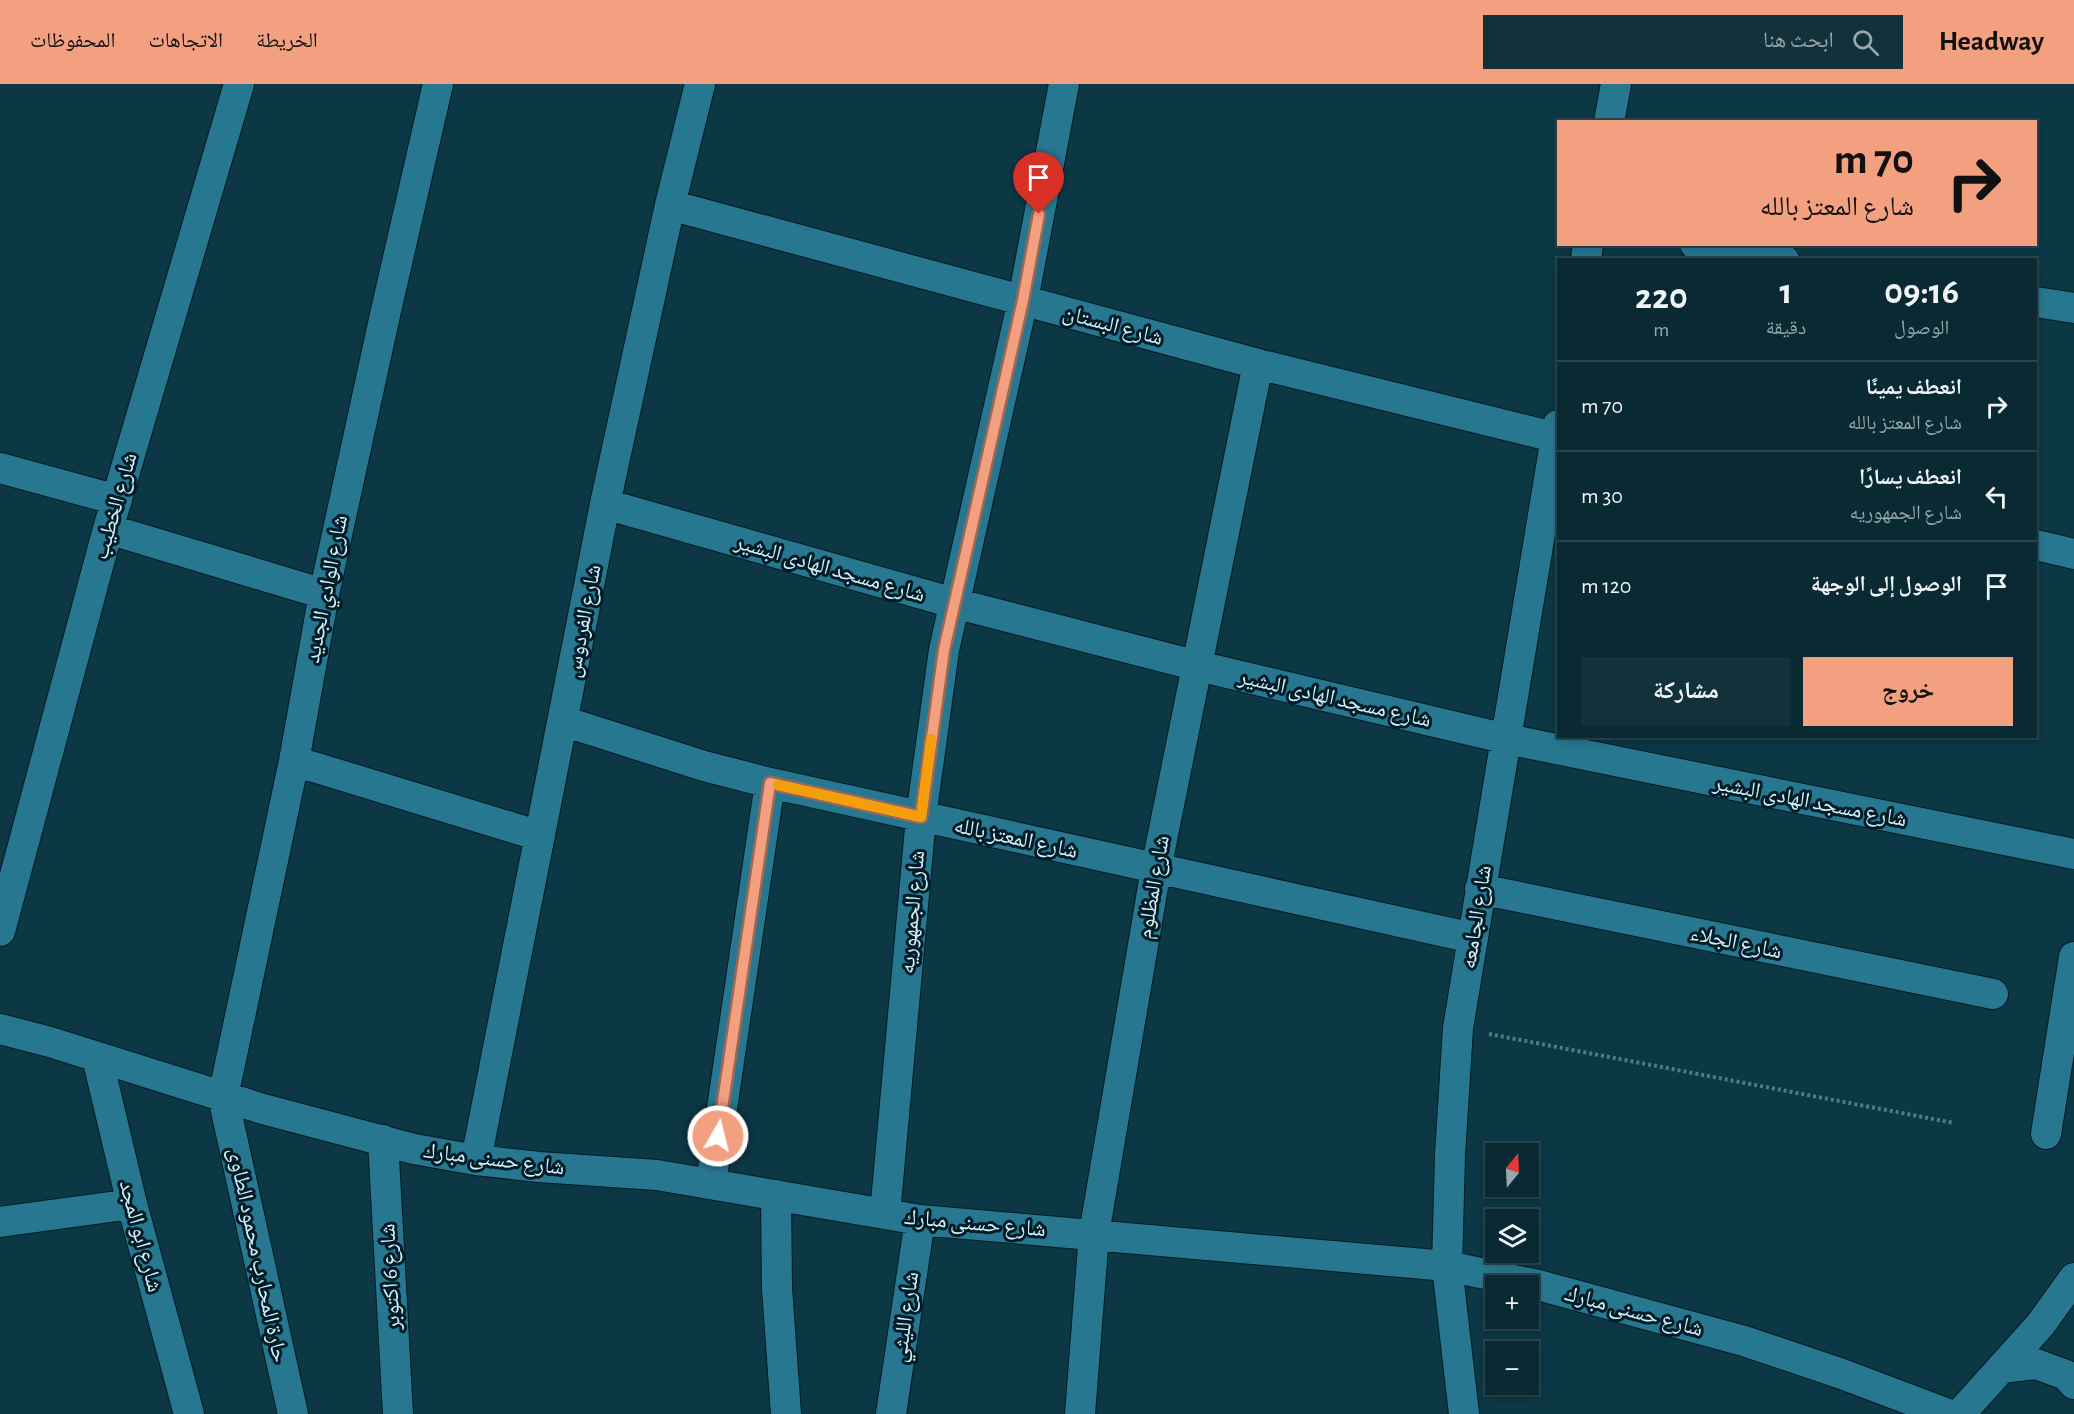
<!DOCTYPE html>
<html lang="ar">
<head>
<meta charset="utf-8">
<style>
  :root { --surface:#092933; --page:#12313b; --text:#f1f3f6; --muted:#99a6ac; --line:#29454e; --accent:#f2a07f }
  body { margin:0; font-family:"Alegreya Sans","Noto Naskh Arabic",sans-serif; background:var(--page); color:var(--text); direction:rtl; height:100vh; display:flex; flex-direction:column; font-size:22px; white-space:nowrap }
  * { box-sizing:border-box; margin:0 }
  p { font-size:20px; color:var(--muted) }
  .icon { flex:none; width:33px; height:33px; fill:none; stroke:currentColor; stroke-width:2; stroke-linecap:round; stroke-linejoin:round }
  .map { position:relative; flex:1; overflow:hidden; direction:ltr }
  .drawer { position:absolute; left:1557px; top:174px; width:480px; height:480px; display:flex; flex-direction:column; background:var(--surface); border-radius:0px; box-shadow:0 3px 9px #0003,0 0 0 2px var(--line); direction:rtl }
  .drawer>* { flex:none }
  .hud { position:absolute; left:1557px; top:36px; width:480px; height:126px; border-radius:0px; box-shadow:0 3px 9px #0003,0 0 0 2px var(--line); direction:rtl; background:#f2a07f; color:#111; overflow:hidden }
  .needle { width:39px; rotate:18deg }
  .controls { position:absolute; left:1485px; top:1059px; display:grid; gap:12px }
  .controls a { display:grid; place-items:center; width:54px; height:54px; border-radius:0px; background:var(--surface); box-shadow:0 3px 9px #0003,0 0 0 2px var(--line); font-size:30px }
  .pin { position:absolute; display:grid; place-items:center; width:51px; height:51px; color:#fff; margin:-62px -26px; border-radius:50% 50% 50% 0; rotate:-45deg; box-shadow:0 0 6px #0007 }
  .pin .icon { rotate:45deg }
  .me { position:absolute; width:66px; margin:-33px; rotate:8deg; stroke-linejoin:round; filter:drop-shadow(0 0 4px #0008) }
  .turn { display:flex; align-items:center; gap:21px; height:126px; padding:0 24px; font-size:27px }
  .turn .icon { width:78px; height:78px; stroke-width:2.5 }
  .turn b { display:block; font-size:42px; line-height:51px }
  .eta { display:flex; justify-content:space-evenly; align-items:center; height:102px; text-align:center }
  .eta b { font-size:36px; font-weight:700; line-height:42px }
  .button { display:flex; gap:12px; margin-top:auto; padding:12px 24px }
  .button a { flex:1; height:69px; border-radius:0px; background:var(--accent); color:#111; font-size:24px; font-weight:700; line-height:69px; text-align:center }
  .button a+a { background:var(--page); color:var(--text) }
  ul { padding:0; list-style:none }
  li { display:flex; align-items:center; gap:18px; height:90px; padding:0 24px; border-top:2px solid var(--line) }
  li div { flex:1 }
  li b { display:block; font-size:22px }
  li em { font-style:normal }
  header { display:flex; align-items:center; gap:36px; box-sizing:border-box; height:84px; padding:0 30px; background:var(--accent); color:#111 }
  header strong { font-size:28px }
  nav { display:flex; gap:33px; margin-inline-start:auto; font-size:21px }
  .search { width:420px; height:54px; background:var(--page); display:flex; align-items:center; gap:15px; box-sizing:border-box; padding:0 21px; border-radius:0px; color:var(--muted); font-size:22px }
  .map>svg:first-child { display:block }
</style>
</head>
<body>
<header>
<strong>Headway</strong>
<div class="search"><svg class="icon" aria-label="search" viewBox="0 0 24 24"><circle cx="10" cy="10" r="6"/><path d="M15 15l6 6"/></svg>ابحث هنا</div>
<nav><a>الخريطة</a><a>الاتجاهات</a><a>المحفوظات</a></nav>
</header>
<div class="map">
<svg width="2074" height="1330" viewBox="0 0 2074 1330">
  <rect width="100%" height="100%" fill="#0c3744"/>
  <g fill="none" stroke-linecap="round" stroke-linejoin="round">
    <!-- street casing -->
    <g stroke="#041c24" stroke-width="32">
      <path id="street" d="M1609 38 1616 0
        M670 121 1258 280 1558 354
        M1695 160 1784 176
        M1586 176 1588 160
        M2036 218 2074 224
        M0 384 117 416
        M605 420 954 519 1198 582 1507 655 2074 770
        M108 445 324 510
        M2036 461 2074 470
        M563 637 704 682 770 699 1473 854
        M294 677 540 752
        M1480 805 1993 910
        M0 847 108 445 239 0
        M0 945 50 958 263 1025 414 1065 476 1076 539 1083 657 1091 920 1136 1447 1182 1538 1201 1744 1257 1842 1290 1948 1330
        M97 973 132 1120 189 1330
        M2046 1050 2074 873
        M383 1056 398 1330
        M476 1076 605 420 670 121 700 0
        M711 1099 770 699
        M776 1111 777 1204 786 1330
        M885 1130 921 733 944 566 1023 216 1064 0
        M0 1138 132 1120
        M2002 1284 2036 1280 2066 1291 2074 1300
        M293 1330 223 1013 294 677 324 510 385 231 438 0
        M891 1330 920 1136
        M1080 1330 1094 1150 1156 785 1258 280
        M1464 1330 1447 1182 1450 1071 1458 944 1558 341
        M1960 1330 2041 1240 2074 1194"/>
    </g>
    <!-- path -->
    <path stroke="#537986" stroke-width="4" stroke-dasharray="3 3" stroke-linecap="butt" d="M1489 950 1954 1039"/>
    <!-- street -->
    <use href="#street" stroke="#287790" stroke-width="30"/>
  </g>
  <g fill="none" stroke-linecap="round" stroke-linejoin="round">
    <!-- route casing -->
    <g stroke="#9d6853" stroke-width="15">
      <path id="route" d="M718 1052 770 699 921 733 944 566 1023 216 1039 130"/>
    </g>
    <!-- route -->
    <use href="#route" stroke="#f2a07f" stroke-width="10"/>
    <!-- slow -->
    <path stroke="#f59e0b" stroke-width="10" d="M778 701 921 733 931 655"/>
  </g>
  <g text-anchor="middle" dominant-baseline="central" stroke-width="6" stroke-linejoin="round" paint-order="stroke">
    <!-- street labels -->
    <g font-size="22" fill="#d3f0fb" stroke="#001d27">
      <text transform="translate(1113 241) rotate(15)">شارع البستان</text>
      <text transform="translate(115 422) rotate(-74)">شارع الخطيب</text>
      <text transform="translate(830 484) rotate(16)">شارع مسجد الهادى البشير</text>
      <text transform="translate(326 505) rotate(-79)">شارع الوادي الجديد</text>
      <text transform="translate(583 537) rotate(-79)">شارع الفردوس</text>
      <text transform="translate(1335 614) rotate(13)">شارع مسجد الهادى البشير</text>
      <text transform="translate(1810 717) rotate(11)">شارع مسجد الهادى البشير</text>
      <text transform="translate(1016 754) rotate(12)">شارع المعتز بالله</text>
      <text transform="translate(1153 803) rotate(-80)">شارع المظلوم</text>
      <text transform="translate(912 828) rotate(-85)">شارع الجمهوريه</text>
      <text transform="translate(1476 833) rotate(-81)">شارع الجامعه</text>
      <text transform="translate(1736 858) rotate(12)">شارع الجلاء</text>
      <text transform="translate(494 1075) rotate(7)">شارع حسنى مبارك</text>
      <text transform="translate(975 1139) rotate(5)">شارع حسنى مبارك</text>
      <text transform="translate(141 1152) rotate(75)">شارع ابو المجد</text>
      <text transform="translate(258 1171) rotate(78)">حارة المحارب محمود الطاوى</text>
      <text transform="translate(390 1193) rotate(-93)">شارع 6 اكتوبر</text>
      <text transform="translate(1634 1227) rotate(15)">شارع حسنى مبارك</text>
      <text transform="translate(905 1233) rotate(-82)">شارع الليثي</text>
    </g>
  </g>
</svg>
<div class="controls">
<a><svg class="needle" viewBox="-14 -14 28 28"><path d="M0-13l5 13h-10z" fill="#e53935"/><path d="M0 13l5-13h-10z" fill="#99a6ac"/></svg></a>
<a><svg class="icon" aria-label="layers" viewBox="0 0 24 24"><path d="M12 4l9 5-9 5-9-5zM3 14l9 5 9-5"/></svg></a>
<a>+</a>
<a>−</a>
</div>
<div class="pin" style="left:1039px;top:130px;background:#d93025"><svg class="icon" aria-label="arrive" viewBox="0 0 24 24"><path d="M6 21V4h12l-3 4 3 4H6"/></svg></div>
<svg class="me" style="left:718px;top:1052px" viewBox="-20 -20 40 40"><circle r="17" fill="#f2a07f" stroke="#fff" stroke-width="3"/><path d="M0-11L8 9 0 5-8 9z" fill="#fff"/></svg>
<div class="hud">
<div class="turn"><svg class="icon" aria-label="right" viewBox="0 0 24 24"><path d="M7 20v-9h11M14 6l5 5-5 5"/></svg><div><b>70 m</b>شارع المعتز بالله</div></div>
</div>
<section class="drawer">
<div class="eta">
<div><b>09:16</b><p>الوصول</p></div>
<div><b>1</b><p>دقيقة</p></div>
<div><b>220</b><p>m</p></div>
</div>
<ul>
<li><svg class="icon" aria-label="right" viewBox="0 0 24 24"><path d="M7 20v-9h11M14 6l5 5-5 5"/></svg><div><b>انعطف يمينًا</b><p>شارع المعتز بالله</p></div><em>70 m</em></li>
<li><svg class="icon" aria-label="left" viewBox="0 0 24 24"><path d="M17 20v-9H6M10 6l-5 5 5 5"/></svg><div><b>انعطف يسارًا</b><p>شارع الجمهوريه</p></div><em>30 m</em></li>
<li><svg class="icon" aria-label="arrive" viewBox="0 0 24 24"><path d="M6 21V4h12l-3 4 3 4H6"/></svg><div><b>الوصول إلى الوجهة</b></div><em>120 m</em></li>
</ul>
<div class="button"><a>خروج</a><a>مشاركة</a></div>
</section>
</div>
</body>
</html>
